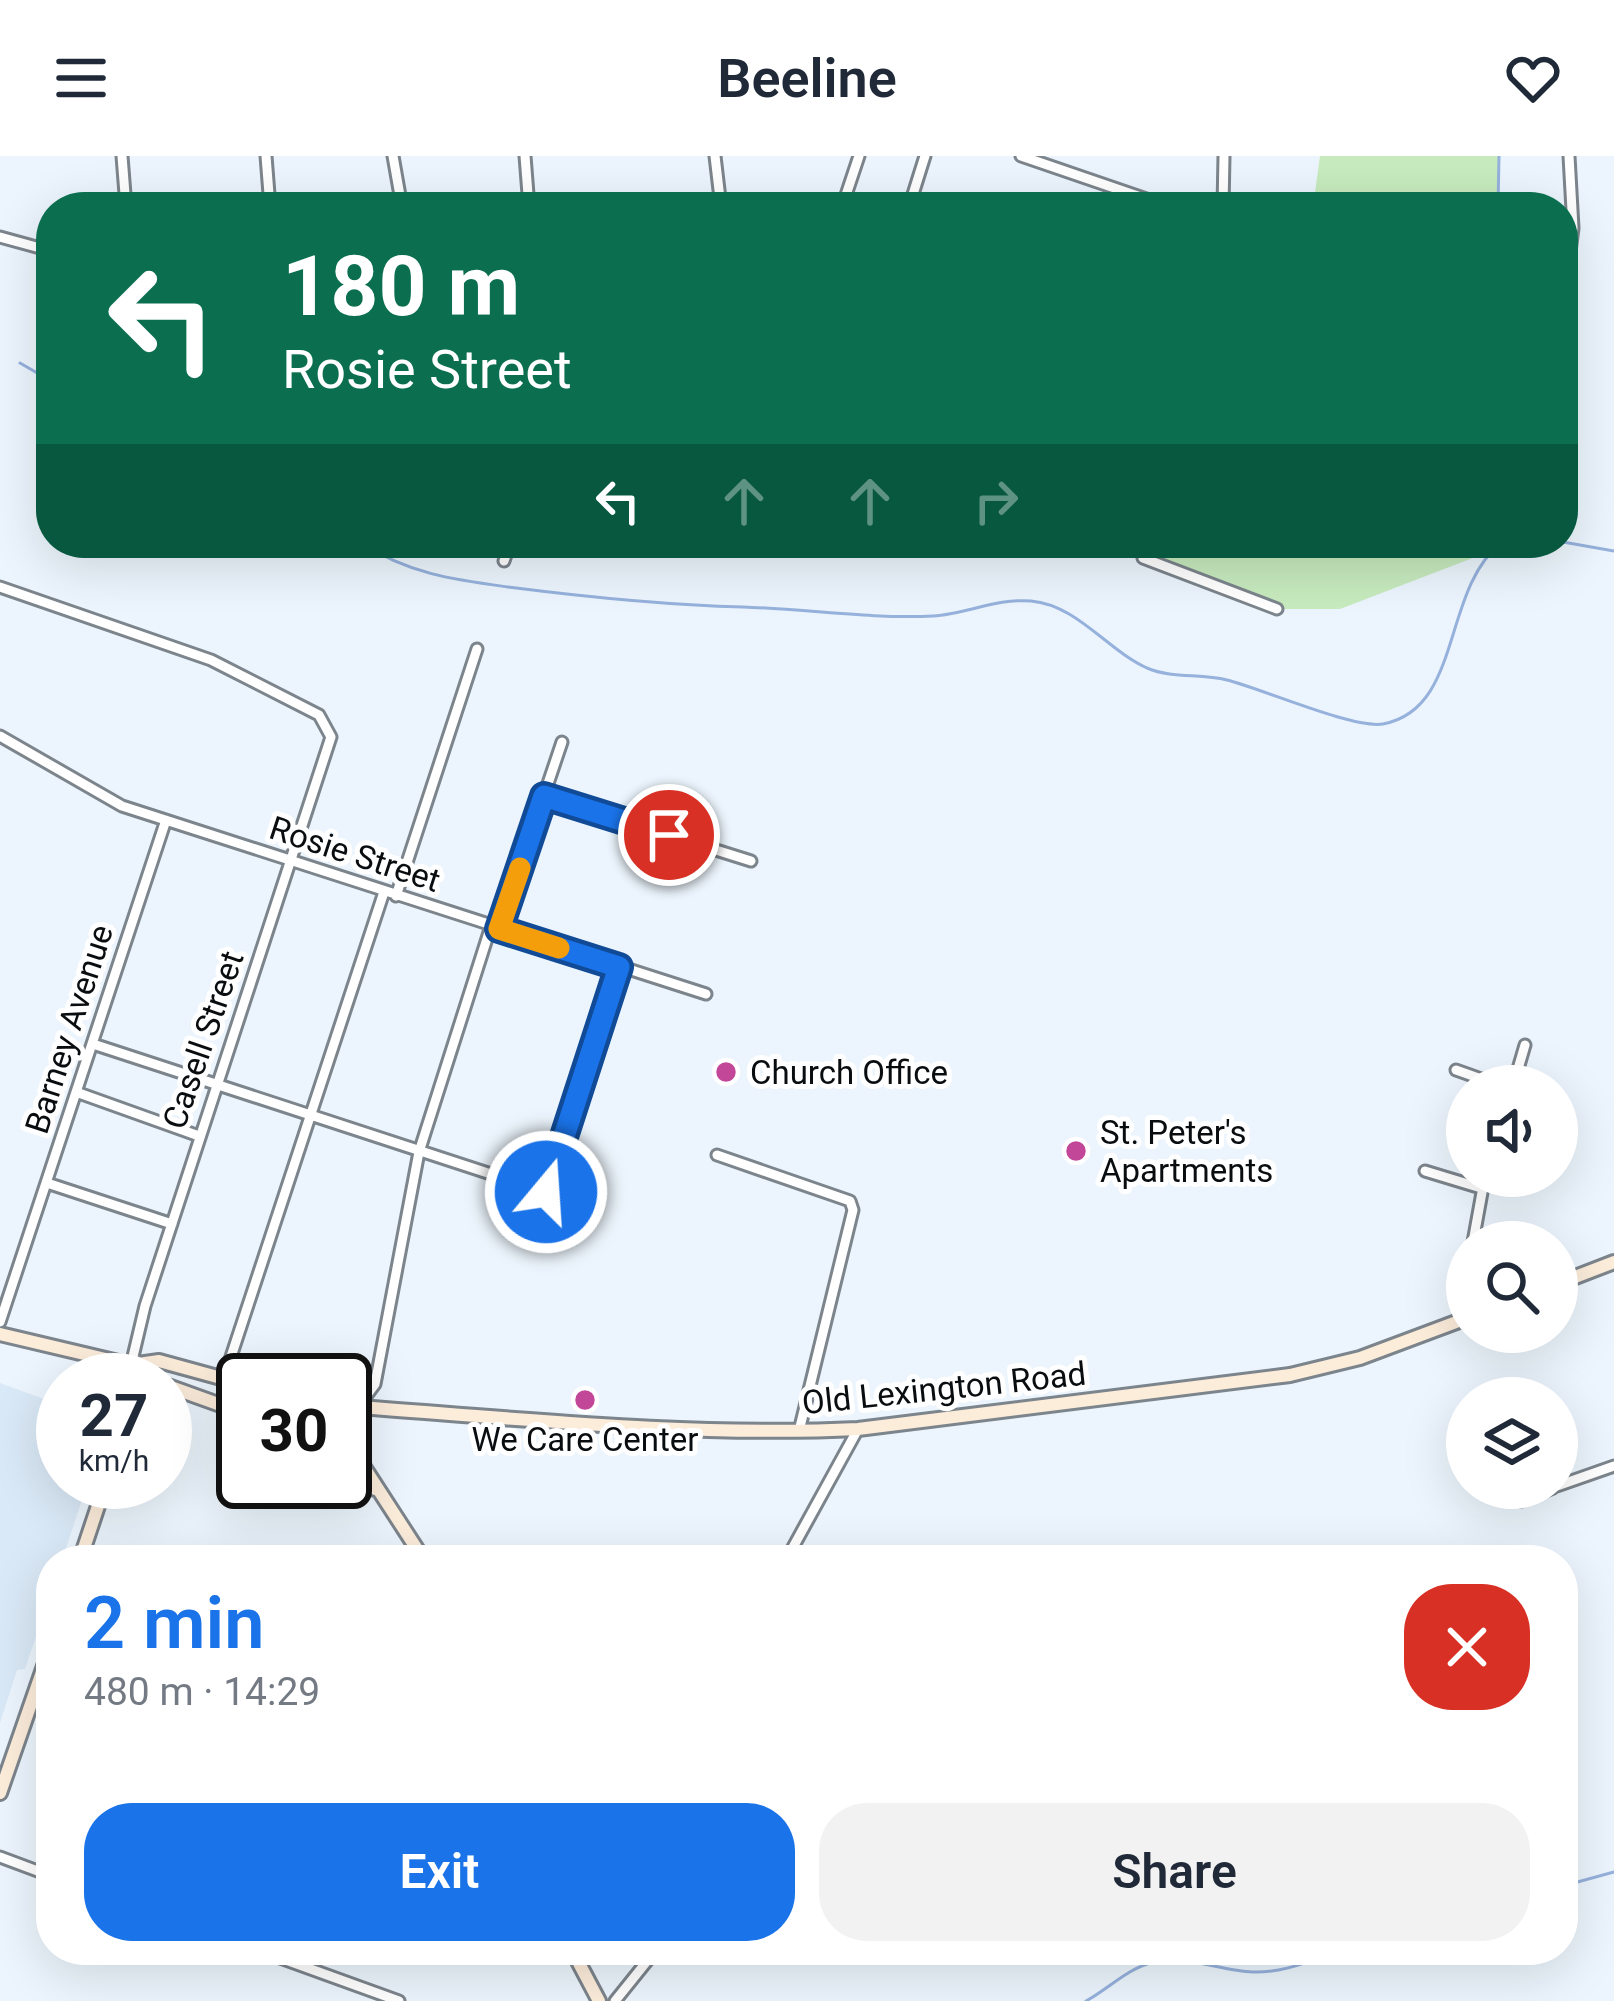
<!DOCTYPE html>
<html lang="en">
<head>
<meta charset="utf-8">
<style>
  :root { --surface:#fff; --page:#f2f2f3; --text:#1f2937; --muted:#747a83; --accent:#1a73e8 }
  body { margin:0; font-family:Roboto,sans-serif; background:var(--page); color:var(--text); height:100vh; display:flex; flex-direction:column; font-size:45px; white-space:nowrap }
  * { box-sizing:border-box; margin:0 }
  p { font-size:39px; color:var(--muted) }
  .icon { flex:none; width:66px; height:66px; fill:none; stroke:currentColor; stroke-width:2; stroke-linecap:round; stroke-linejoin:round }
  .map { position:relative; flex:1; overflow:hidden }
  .panel { position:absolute; left:36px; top:1389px; width:1542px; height:420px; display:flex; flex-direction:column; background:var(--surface); border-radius:48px; box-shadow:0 12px 48px #0002 }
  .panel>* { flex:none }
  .banner { position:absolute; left:36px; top:36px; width:1542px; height:366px; border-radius:48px; box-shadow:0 12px 48px #0002; background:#0b6e4f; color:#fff; overflow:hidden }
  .controls { position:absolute; left:1446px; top:909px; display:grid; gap:24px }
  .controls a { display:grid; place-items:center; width:132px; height:132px; border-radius:50%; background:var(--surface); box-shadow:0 12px 48px #0002; font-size:60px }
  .speed { position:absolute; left:36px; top:1197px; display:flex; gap:24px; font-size:60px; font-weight:700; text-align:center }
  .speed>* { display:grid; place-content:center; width:156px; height:156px; border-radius:50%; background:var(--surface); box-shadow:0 12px 48px #0002; line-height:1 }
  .speed small { font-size:30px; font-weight:400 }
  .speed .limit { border:6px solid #111; border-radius:18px; background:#fff; color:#111 }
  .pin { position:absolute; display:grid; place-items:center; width:102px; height:102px; color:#fff; margin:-51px; border:6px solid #fff; border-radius:50%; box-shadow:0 3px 12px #0007 }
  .me { position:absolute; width:132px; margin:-66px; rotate:18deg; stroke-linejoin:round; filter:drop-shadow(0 0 9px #0008) }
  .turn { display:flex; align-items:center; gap:42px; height:252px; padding:0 48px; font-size:54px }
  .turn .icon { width:156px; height:156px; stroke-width:2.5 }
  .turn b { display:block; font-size:84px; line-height:102px }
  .lanes { display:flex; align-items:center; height:114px; padding:0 48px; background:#0003; justify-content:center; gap:60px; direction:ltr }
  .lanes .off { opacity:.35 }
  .round { display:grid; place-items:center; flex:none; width:126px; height:126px; border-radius:48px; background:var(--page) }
  .overview { display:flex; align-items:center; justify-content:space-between; height:204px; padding:0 48px }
  h1 { font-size:72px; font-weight:600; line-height:90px; color:var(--accent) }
  .primary-button { display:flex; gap:24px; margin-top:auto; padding:24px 48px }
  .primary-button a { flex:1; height:138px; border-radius:48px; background:var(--accent); color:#fff; font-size:48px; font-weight:600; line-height:138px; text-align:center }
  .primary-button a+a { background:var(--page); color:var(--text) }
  header { display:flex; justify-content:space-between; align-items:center; height:156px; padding:0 48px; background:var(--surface); font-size:54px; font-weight:600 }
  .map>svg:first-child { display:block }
</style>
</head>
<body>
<header><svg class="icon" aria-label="menu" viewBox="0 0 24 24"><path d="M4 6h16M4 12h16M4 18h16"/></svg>Beeline<svg class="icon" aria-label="heart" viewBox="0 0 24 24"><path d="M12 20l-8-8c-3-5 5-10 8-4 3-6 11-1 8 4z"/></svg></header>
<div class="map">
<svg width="1614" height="1845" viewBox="0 0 1614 1845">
  <rect width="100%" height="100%" fill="#ecf5fd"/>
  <!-- built -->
  <path fill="#dae9f7" d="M0 1227 63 1250V1326H88L62 1404H51V1436L25 1513 17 1514 0 1567Z"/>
  <!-- green -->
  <path fill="#c7eabe" d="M1320 0H1499L1498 51H1313Z
    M1149 387H1501L1491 395 1340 453H1277L1143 402Z"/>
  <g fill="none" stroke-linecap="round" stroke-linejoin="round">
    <!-- stream -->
    <path stroke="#95b1dc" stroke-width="3" d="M1498 51 1499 0
      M20 207 51 225
      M1563 386 1614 395
      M362 387C408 418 456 424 508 431 586 441 664 449 743 451 806 453 870 463 933 460 966 458 997 442 1031 445 1077 449 1107 494 1147 512 1173 523 1200 517 1227 524 1263 533 1353 573 1383 568 1463 553 1441 435 1501 387
      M1563 1730 1614 1716
      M1086 1845C1108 1833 1126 1814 1150 1807 1183 1797 1219 1815 1253 1816 1286 1817 1313 1803 1344 1794"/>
    <!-- street casing -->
    <g stroke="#7c848c" stroke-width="15">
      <path id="street" d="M122 0 126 51
        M266 0 270 51
        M393 0 402 51
        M525 0 529 51
        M715 0 721 51
        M1021 0 1170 51
        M842 51 859 0
        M909 51 925 0
        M1223 51 1224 0
        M0 81 51 95
        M1568 112 1573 72 1569 0
        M1149 387 1143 402 1277 453
        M504 405 510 387
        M0 431 211 504 319 559 331 581 145 1150 131 1209
        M0 580 122 650 706 838
        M544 640 751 705
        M396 740 477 493
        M499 773 562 586
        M93 888 546 1036 619 811
        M1456 914 1501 930
        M1513 930 1525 889
        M76 936 199 980
        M717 999 850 1045 853 1054 799 1275
        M1425 1015 1481 1032
        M47 1027 172 1068
        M1473 1086 1485 1020
        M0 1166 166 664
        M224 1222 384 736
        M358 1251 375 1228 419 996 491 770
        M1557 1330 1614 1310
        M1521 1345 1553 1332
        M786 1404 858 1273
        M0 1701 51 1720
        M258 1794 399 1845
        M615 1845 656 1794"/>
    </g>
    <!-- secondary casing -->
    <g stroke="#7c848c" stroke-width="18">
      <path id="secondary" d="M1557 1128 1614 1106
        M0 1178 131 1209 159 1205 243 1228
        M131 1209 149 1224
        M165 1229 243 1257
        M345 1250C512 1262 691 1281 858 1273L1290 1219 1360 1202 1467 1162
        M345 1289 358 1302 424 1404
        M345 1317 375 1333
        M80 1404 106 1326
        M0 1637 51 1490
        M572 1794 599 1845"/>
    </g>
    <!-- street -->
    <use href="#street" stroke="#fff" stroke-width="9"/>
    <!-- secondary -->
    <use href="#secondary" stroke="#fcecda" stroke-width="12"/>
  </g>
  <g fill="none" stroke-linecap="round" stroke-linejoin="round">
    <!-- route casing -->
    <g stroke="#114b97" stroke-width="30">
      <path id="route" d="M546 1036 619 811 499 773 544 640 669 679"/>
    </g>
    <!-- route -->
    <use href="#route" stroke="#1a73e8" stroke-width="21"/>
    <!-- slow -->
    <path stroke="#f59e0b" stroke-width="21" d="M520 712 499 773 559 792"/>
  </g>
  <!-- markers -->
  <g fill="#c34798" stroke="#fff" stroke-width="4.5">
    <circle cx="726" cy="916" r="12"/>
    <circle cx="1076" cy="995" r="12"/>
    <circle cx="585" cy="1244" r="12"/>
  </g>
  <g text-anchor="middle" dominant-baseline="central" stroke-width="10" stroke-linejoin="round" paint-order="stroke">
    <!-- street labels -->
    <g font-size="33" fill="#0a0d0f" stroke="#fff">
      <text transform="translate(355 698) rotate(18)">Rosie Street</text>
      <text transform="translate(69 873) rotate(-72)">Barney Avenue</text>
      <text transform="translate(203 884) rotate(-71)">Casell Street</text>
      <text transform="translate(944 1232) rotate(-6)">Old Lexington Road</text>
    </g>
    <!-- poi labels -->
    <g font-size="33" fill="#0a0d0f" stroke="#fff" text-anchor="start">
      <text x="750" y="916">Church Office</text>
      <text x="1100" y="976">St. Peter's<tspan x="1100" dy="38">Apartments</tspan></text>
      <text x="585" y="1283" text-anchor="middle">We Care Center</text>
    </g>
  </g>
</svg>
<div class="controls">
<a><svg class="icon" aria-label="sound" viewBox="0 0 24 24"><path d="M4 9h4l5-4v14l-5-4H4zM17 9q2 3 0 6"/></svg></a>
<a><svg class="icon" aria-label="search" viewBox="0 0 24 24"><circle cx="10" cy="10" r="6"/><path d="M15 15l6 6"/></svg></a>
<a><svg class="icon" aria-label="layers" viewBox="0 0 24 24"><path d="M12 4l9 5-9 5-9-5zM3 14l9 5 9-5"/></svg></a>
</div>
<div class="speed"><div>27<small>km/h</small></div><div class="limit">30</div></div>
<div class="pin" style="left:669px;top:679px;background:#d93025"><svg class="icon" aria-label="arrive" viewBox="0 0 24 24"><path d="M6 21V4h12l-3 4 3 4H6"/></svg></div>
<svg class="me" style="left:546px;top:1036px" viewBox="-20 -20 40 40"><circle r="17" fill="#1a73e8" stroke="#fff" stroke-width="3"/><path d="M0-11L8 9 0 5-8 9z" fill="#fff"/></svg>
<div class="banner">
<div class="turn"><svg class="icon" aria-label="left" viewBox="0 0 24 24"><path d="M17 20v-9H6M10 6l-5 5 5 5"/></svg><div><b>180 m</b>Rosie Street</div></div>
<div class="lanes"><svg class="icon" aria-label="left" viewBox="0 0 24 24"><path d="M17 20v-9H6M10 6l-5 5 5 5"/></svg><svg class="icon off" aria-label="ahead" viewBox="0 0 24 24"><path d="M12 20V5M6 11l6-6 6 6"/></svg><svg class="icon off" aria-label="ahead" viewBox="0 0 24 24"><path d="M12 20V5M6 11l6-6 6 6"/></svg><svg class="icon off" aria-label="right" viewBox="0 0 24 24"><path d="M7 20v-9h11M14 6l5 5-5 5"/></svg></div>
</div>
<section class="panel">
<div class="overview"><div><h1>2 min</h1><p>480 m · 14:29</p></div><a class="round" style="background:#d93025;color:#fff"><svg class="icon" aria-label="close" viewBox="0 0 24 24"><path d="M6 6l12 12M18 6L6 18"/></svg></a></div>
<div class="primary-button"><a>Exit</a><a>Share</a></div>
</section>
</div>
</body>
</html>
